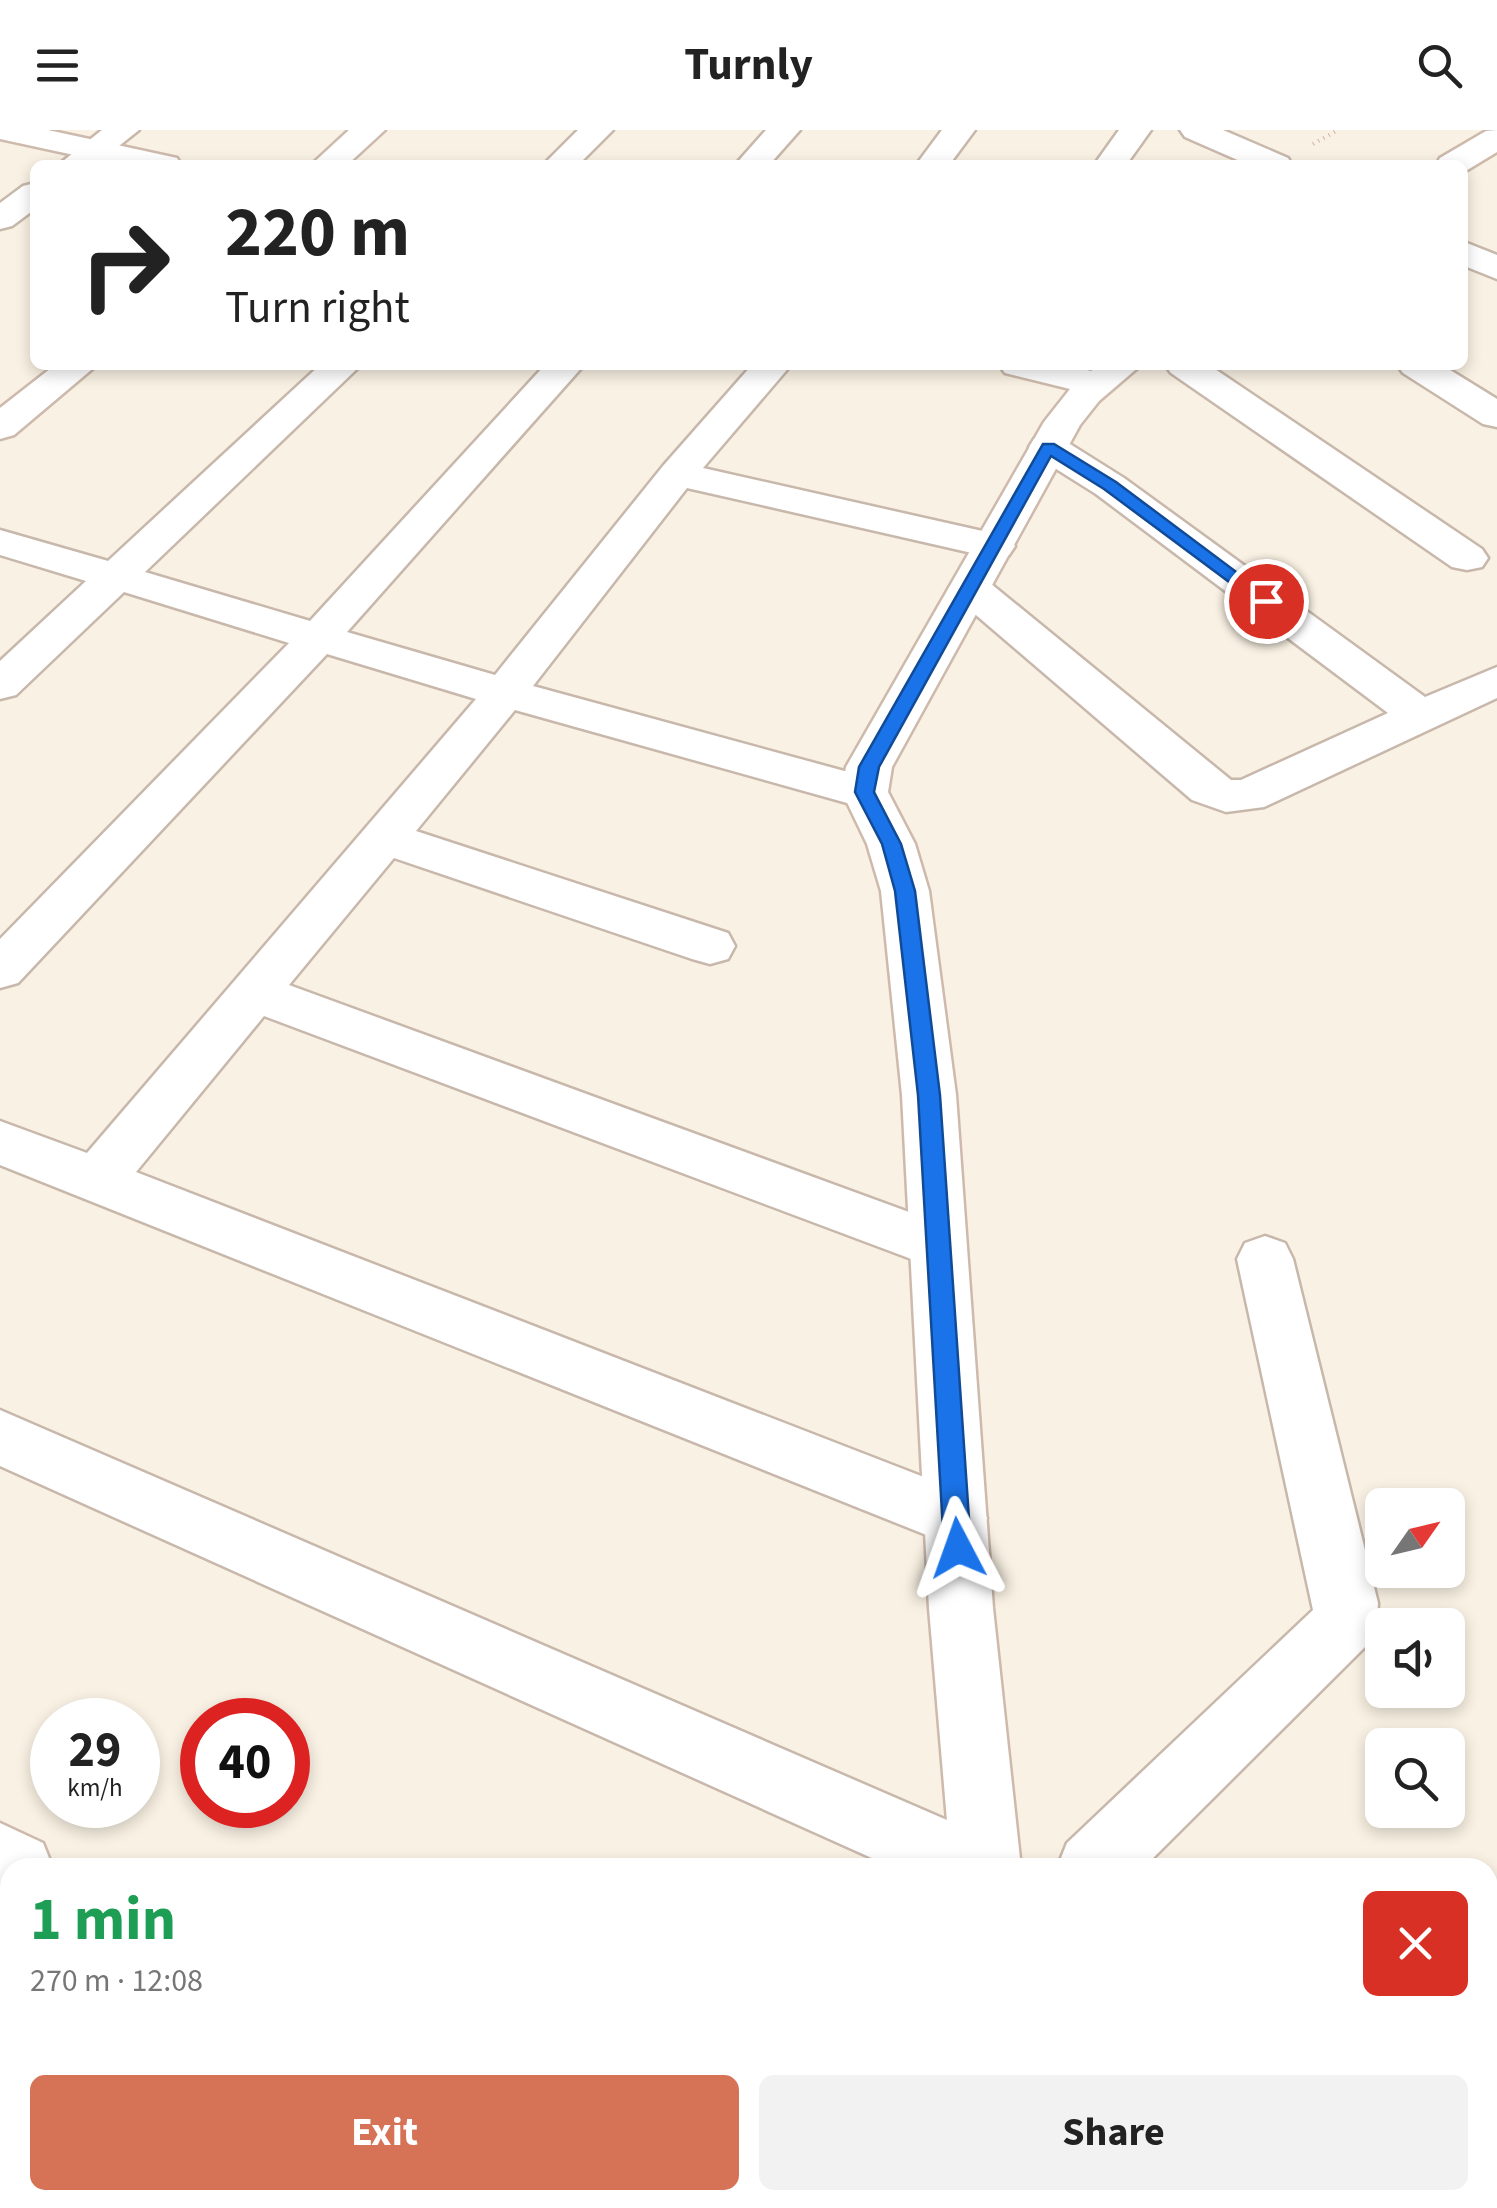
<!DOCTYPE html>
<html lang="en">
<head>
<meta charset="utf-8">
<style>
  :root { --surface:#fff; --page:#f2f2f2; --text:#222; --muted:#767676; --accent:#d67256 }
  body { margin:0; font-family:"Source Sans 3",sans-serif; background:var(--page); color:var(--text); height:100vh; display:flex; flex-direction:column; font-size:38px; white-space:nowrap }
  * { box-sizing:border-box; margin:0 }
  p { font-size:32px; color:var(--muted) }
  .icon { flex:none; width:55px; height:55px; fill:none; stroke:currentColor; stroke-width:2; stroke-linecap:round; stroke-linejoin:round }
  .map { position:relative; flex:1; overflow:hidden }
  .side { position:absolute; left:0px; top:1728px; width:1498px; height:352px; display:flex; flex-direction:column; background:var(--surface); border-radius:30px 30px 0 0; box-shadow:0 5px 15px #0003 }
  .side>* { flex:none }
  .top-card { position:absolute; left:30px; top:30px; width:1438px; height:210px; border-radius:15px; box-shadow:0 5px 15px #0003; background:#fff; color:var(--text); overflow:hidden }
  .needle { width:65px; rotate:56deg }
  .buttons { position:absolute; left:1365px; top:1358px; display:grid; gap:20px }
  .buttons a { display:grid; place-items:center; width:100px; height:100px; border-radius:15px; background:var(--surface); box-shadow:0 5px 15px #0003; font-size:50px }
  .speed { position:absolute; left:30px; top:1568px; display:flex; gap:20px; font-size:50px; font-weight:700; text-align:center }
  .speed>* { display:grid; place-content:center; width:130px; height:130px; border-radius:50%; background:var(--surface); box-shadow:0 5px 15px #0003; line-height:1 }
  .speed small { font-size:25px; font-weight:400 }
  .speed .limit { border:15px solid #d22; background:#fff; color:#111 }
  .pin { position:absolute; display:grid; place-items:center; width:85px; height:85px; color:#fff; margin:-42px; border:5px solid #fff; border-radius:50%; box-shadow:0 2px 10px #0007 }
  .me { position:absolute; width:110px; margin:-55px; rotate:356deg; stroke-linejoin:round; filter:drop-shadow(0 0 8px #0008) }
  .turn { display:flex; align-items:center; gap:35px; height:210px; padding:0 30px; font-size:45px }
  .turn .icon { width:130px; height:130px; stroke-width:2.5 }
  .turn b { display:block; font-size:70px; line-height:85px }
  .round { display:grid; place-items:center; flex:none; width:105px; height:105px; border-radius:15px; background:var(--page) }
  .head { display:flex; align-items:center; justify-content:space-between; height:170px; padding:0 30px }
  h1 { font-size:60px; font-weight:700; line-height:75px; color:#1e9e55 }
  .primary-button { display:flex; gap:20px; margin-top:auto; padding:20px 30px }
  .primary-button a { flex:1; height:115px; border-radius:15px; background:var(--accent); color:#fff; font-size:40px; font-weight:700; line-height:115px; text-align:center }
  .primary-button a+a { background:var(--page); color:var(--text) }
  header { display:flex; justify-content:space-between; align-items:center; height:130px; padding:0 30px; background:var(--surface); font-size:45px; font-weight:700 }
  .map>svg:first-child { display:block }
</style>
</head>
<body>
<header><svg class="icon" aria-label="menu" viewBox="0 0 24 24"><path d="M4 6h16M4 12h16M4 18h16"/></svg>Turnly<svg class="icon" aria-label="search" viewBox="0 0 24 24"><circle cx="10" cy="10" r="6"/><path d="M15 15l6 6"/></svg></header>
<div class="map">
<svg width="1497" height="2078" viewBox="0 0 1497 2078">
  <rect width="100%" height="100%" fill="#f9f1e3"/>
  <g fill="none" stroke-linecap="round" stroke-linejoin="round">
    <!-- street casing -->
    <g stroke="#c8b8ab" stroke-width="5">
      <path id="street" d="M102 0H139L95 35H58Z
        M578 0H613L578 35H543Z
        M766 0H800L769 35H735Z
        M942 0H975L949 35H916Z
        M1119 0H1151L1126 35H1094Z
        M1180 0H1223L1288 28 1292 35H1249L1185 7Z
        M35 53V79L12 96 0 99V73L23 56Z
        M1462 111 1497 125V149L1462 135Z
        M320 235H361L145 442 310 491 545 235H584L347 502 495 545 663 336 752 235H791L703 338 1009 407 1015 416 1009 425 994 428 687 358 533 556 881 651 888 662 881 673 865 678 515 580 416 701 728 803 735 816 728 829 710 834 692 829 394 728 289 855 958 1100 966 1116 958 1132 938 1139 264 886 136 1042 978 1368 987 1388 978 1408 956 1416 934 1408 0 1035V991L87 1023 476 569 327 524 18 853 0 858V809L289 513 124 462 16 565 0 569V531L86 451 0 425V400L108 431Z
        M1165 235H1209L1482 419 1488 428 1482 437 1467 440 1452 437 1171 243Z
        M1397 235H1442L1497 269V297L1483 294 1403 243Z
        M1048 305 1062 309 1124 348 1425 567 1497 537V568L1264 677 1226 682 1192 670 955 467 949 458 955 449 970 445 985 449 1231 650H1241L1388 583 1096 364 1034 325 1029 317 1034 309Z
        M1265 1106 1285 1113 1293 1129 1378 1473 1377 1494 1367 1515 1143 1738H1057L1067 1713 1313 1480 1237 1129 1245 1113Z
        M0 1280 1000 1713 1010 1738H894L0 1336Z
        M58 2070H142L139 2078H55Z"/>
    </g>
    <!-- secondary casing -->
    <g stroke="#cdbaac" stroke-width="5">
      <path id="secondary" d="M0 0H48L177 28 181 35H120L0 9Z
        M349 0H385L347 35H311Z
        M1497 0V22L1464 42 1462 35H1436L1440 28 1486 1Z
        M55 235H97L14 305 0 309V278Z
        M999 235H1065L1091 241 1099 235H1141L1099 271 1080 295 892 637 888 662 915 714 929 761 956 965 993 1478 1021 1738H951L929 1478 902 965 881 761 867 714 842 662 846 637 1044 292 1070 259 1005 243Z
        M0 1693 43 1713 53 1738H10V1770L0 1766Z
        M611 2070H778L775 2078H614Z
        M1134 2070H1215L1218 2078H1137Z"/>
    </g>
    <!-- path -->
    <path stroke="#cfb3a2" stroke-width="4" stroke-dasharray="1 5" stroke-linecap="butt" d="M1313 14 1338 0"/>
    <!-- street -->
    <use href="#street" fill="#fff" fill-rule="evenodd"/>
    <!-- secondary -->
    <use href="#secondary" fill="#fff" fill-rule="evenodd"/>
  </g>
  <!-- route -->
  <path fill="#1a73e8" stroke="#114b97" stroke-width="2.5" d="M1043 314H1054L1116 352 1275 471 1272 475H1260L1104 359 1051 326 879 637 874 662 901 714 915 761 940 965 971 1418 967 1427 958 1430 948 1427 944 1418 918 965 895 761 882 714 855 662 859 637Z"/>
</svg>
<div class="buttons">
<a><svg class="needle" viewBox="-14 -14 28 28"><path d="M0-13l5 13h-10z" fill="#e53935"/><path d="M0 13l5-13h-10z" fill="#767676"/></svg></a>
<a><svg class="icon" aria-label="sound" viewBox="0 0 24 24"><path d="M4 9h4l5-4v14l-5-4H4zM17 9q2 3 0 6"/></svg></a>
<a><svg class="icon" aria-label="search" viewBox="0 0 24 24"><circle cx="10" cy="10" r="6"/><path d="M15 15l6 6"/></svg></a>
</div>
<div class="speed"><div>29<small>km/h</small></div><div class="limit">40</div></div>
<div class="pin" style="left:1266px;top:471px;background:#d93025"><svg class="icon" aria-label="arrive" viewBox="0 0 24 24"><path d="M6 21V4h12l-3 4 3 4H6"/></svg></div>
<svg class="me" style="left:958px;top:1418px" viewBox="-20 -20 40 40"><path d="M0-17L14 15 0 8-14 15z" fill="#1a73e8" stroke="#fff" stroke-width="4"/></svg>
<div class="top-card">
<div class="turn"><svg class="icon" aria-label="right" viewBox="0 0 24 24"><path d="M7 20v-9h11M14 6l5 5-5 5"/></svg><div><b>220 m</b>Turn right</div></div>
</div>
<section class="side">
<div class="head"><div><h1>1 min</h1><p>270 m · 12:08</p></div><a class="round" style="background:#d93025;color:#fff"><svg class="icon" aria-label="close" viewBox="0 0 24 24"><path d="M6 6l12 12M18 6L6 18"/></svg></a></div>
<div class="primary-button"><a>Exit</a><a>Share</a></div>
</section>
</div>
</body>
</html>
